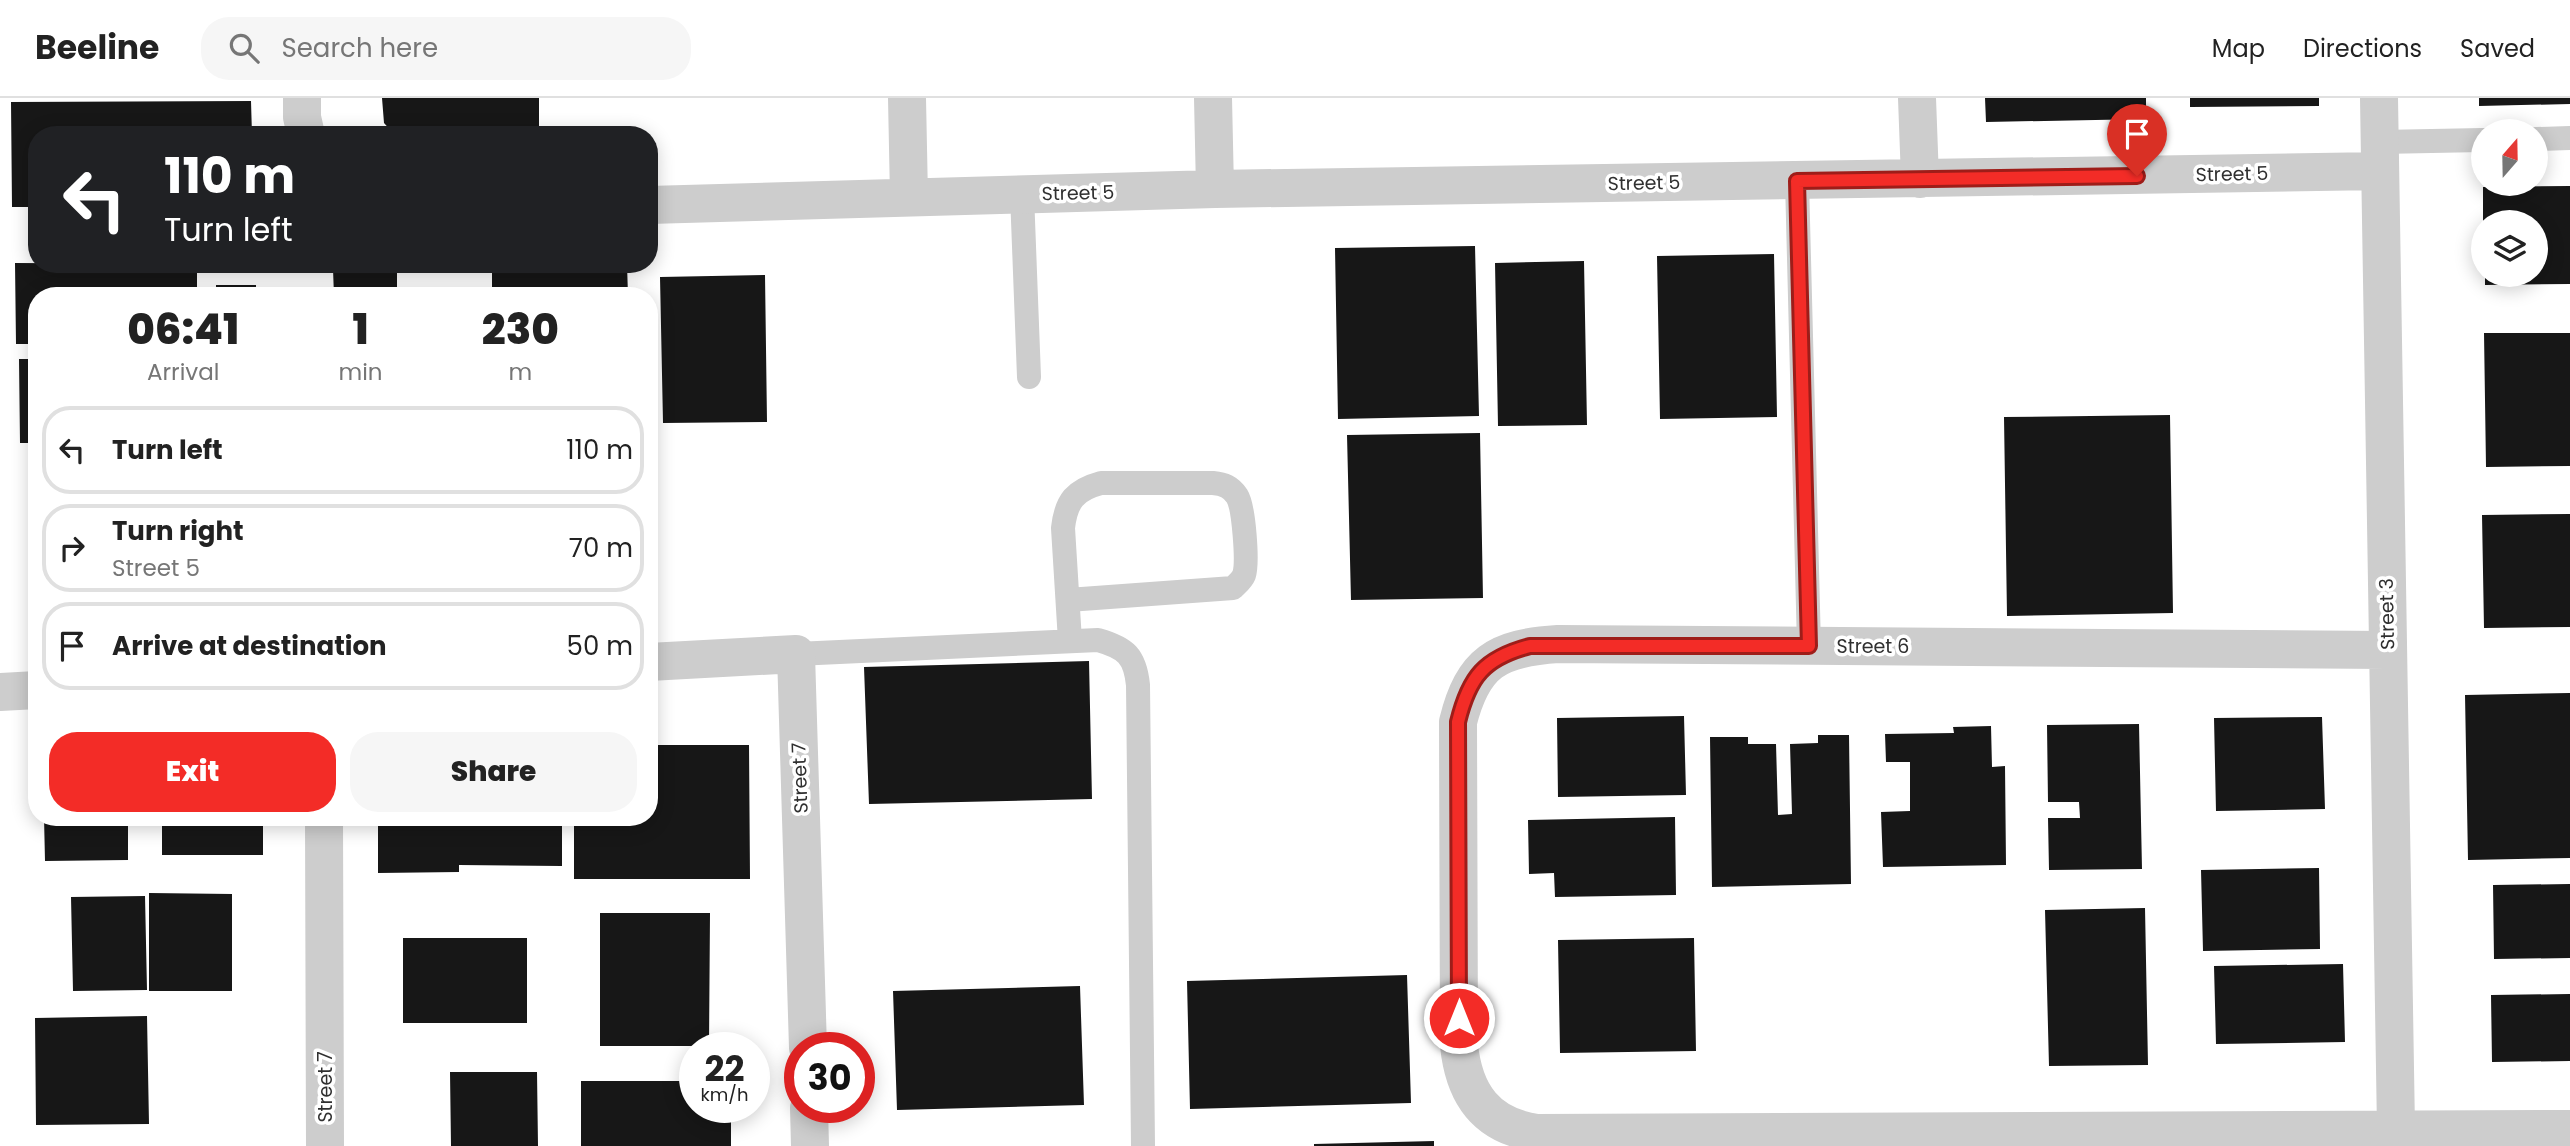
<!DOCTYPE html>
<html lang="en">
<head>
<meta charset="utf-8">
<style>
  :root { --surface:#fff; --page:#f6f6f6; --text:#222; --muted:#767676; --line:#e0e0e0; --accent:#f32c27 }
  body { margin:0; font-family:Poppins,sans-serif; background:var(--page); color:var(--text); height:100vh; display:flex; flex-direction:column; font-size:26px; white-space:nowrap }
  * { box-sizing:border-box; margin:0 }
  p { font-size:23px; color:var(--muted) }
  .icon { flex:none; width:38px; height:38px; fill:none; stroke:currentColor; stroke-width:2; stroke-linecap:round; stroke-linejoin:round }
  .map { position:relative; flex:1; overflow:hidden }
  .panel { position:absolute; left:28px; top:189px; width:630px; height:539px; display:flex; flex-direction:column; background:var(--surface); border-radius:28px; box-shadow:0 4px 18px #0003 }
  .panel>* { flex:none }
  .hud { position:absolute; left:28px; top:28px; width:630px; height:147px; border-radius:28px; box-shadow:0 4px 18px #0003; background:#202124; color:#fff; overflow:hidden }
  .needle { width:46px; rotate:20deg }
  .buttons { position:absolute; left:2471px; top:21px; display:grid; gap:14px }
  .buttons a { display:grid; place-items:center; width:77px; height:77px; border-radius:50%; background:var(--surface); box-shadow:0 4px 18px #0003; font-size:35px }
  .speed { position:absolute; left:679px; top:934px; display:flex; gap:14px; font-size:35px; font-weight:700; text-align:center }
  .speed>* { display:grid; place-content:center; width:91px; height:91px; border-radius:50%; background:var(--surface); box-shadow:0 4px 18px #0003; line-height:1 }
  .speed small { font-size:18px; font-weight:400 }
  .speed .limit { border:10px solid #d22; background:#fff; color:#111 }
  .pin { position:absolute; display:grid; place-items:center; width:60px; height:60px; color:#fff; margin:-72px -30px; border-radius:50% 50% 50% 0; rotate:-45deg; box-shadow:0 0 7px #0007 }
  .pin .icon { rotate:45deg }
  .me { position:absolute; width:77px; margin:-38px; rotate:0deg; stroke-linejoin:round; filter:drop-shadow(0 0 5px #0008) }
  .turn { display:flex; align-items:center; gap:24px; height:147px; padding:0 21px; font-size:32px }
  .turn .icon { width:91px; height:91px; stroke-width:2.5 }
  .turn b { display:block; font-size:49px; line-height:60px }
  .eta { display:flex; justify-content:space-evenly; align-items:center; height:119px; text-align:center }
  .eta b { font-size:42px; font-weight:800; line-height:49px }
  .cta { display:flex; gap:14px; margin-top:auto; padding:14px 21px }
  .cta a { flex:1; height:80px; border-radius:28px; background:var(--accent); color:#fff; font-size:28px; font-weight:800; line-height:80px; text-align:center }
  .cta a+a { background:var(--page); color:var(--text) }
  ul { padding:0; list-style:none }
  li { display:flex; align-items:center; gap:21px; height:88px; margin:0 14px 10px; padding:0 7px; border:4px solid var(--line); border-radius:28px }
  li div { flex:1 }
  li b { display:block; font-size:26px }
  li em { font-style:normal }
  header { display:flex; align-items:center; gap:42px; box-sizing:border-box; height:98px; padding:0 35px; background:var(--surface); border-bottom:2px solid var(--line) }
  header strong { font-size:33px }
  nav { display:flex; gap:38px; margin-inline-start:auto; font-size:24px }
  .search { width:490px; height:63px; background:var(--page); display:flex; align-items:center; gap:18px; box-sizing:border-box; padding:0 24px; border-radius:28px; color:var(--muted); font-size:26px }
  .map>svg:first-child { display:block }
</style>
</head>
<body>
<header>
<strong>Beeline</strong>
<div class="search"><svg class="icon" aria-label="search" viewBox="0 0 24 24"><circle cx="10" cy="10" r="6"/><path d="M15 15l6 6"/></svg>Search here</div>
<nav><a>Map</a><a>Directions</a><a>Saved</a></nav>
</header>
<div class="map">
<svg width="2570" height="1048" viewBox="0 0 2570 1048">
  <rect width="100%" height="100%" fill="#fff"/>
  <!-- building -->
  <path fill="#171717" d="M382 0H539V37H395L384 25Z
    M1985 0H2146V21L1986 24Z
    M2190 0H2319V8L2190 9Z
    M2479 0H2570V6L2479 8Z
    M251 3 252 37H37V109H12L11 4Z
    M2570 88V186L2485 187V177H2536V124H2483V89Z
    M1475 148 1479 318 1338 321 1335 150Z
    M1774 156 1777 319 1660 321 1657 158Z
    M1584 163 1587 327 1498 328 1495 165Z
    M15 165 197 166V198H37V246H16Z
    M627 166 628 198H492V168Z
    M397 170V198H334L333 171Z
    M765 177 767 324 663 325 660 179Z
    M216 187H256V198H216Z
    M2484 235H2570V368L2486 369Z
    M19 261H37V345H20Z
    M2170 317 2173 515 2007 518 2004 319Z
    M1480 335 1483 500 1351 502 1347 337Z
    M2570 416V529L2484 530 2482 417Z
    M1089 563 1092 701 869 706 864 569Z
    M2570 595V760L2468 762 2465 597Z
    M1684 618 1686 697 1558 699 1557 620Z
    M2322 619 2325 711 2216 713 2214 620Z
    M2139 626 2142 771 2049 772 2048 720H2080L2079 704H2048L2047 627Z
    M1991 628 1992 669 2005 668 2006 767 1883 769 1881 714 1910 713V664H1886L1885 636 1954 635 1953 629Z
    M1818 637H1849L1851 786 1712 789 1710 639H1748V646H1776L1778 717 1792 716 1790 646 1818 645Z
    M649 647H749L750 781H574V719H649Z
    M44 719H128V762L45 763Z
    M162 719H263V757H162Z
    M378 719H562V768L459 767V774L378 775Z
    M1675 719 1676 797 1555 799 1554 775 1529 776 1528 722Z
    M2319 770 2320 851 2203 853 2201 772Z
    M2570 786V860L2494 861 2493 787Z
    M149 795 232 796V893H149Z
    M145 798 147 892 73 893 71 799Z
    M2145 810 2148 967 2049 968 2045 812Z
    M600 815H710L709 948H600Z
    M403 840H527V925H403Z
    M1694 840 1696 953 1560 955 1558 842Z
    M2343 866 2345 944 2216 946 2214 868Z
    M1407 877 1411 1005 1190 1011 1187 883Z
    M1080 888 1084 1007 897 1012 893 893Z
    M2570 896V963L2492 964 2491 897Z
    M147 918 149 1026 36 1027 35 920Z
    M450 974H537L538 1048H451Z
    M581 983H695V1010H731V1048H581Z
    M1434 1043V1048H1314V1046Z"/>
  <g fill="none" stroke-linecap="round" stroke-linejoin="round">
    <!-- lane -->
    <path stroke="#cdcdcd" stroke-width="24" d="M2536 41 2570 40
      M2380 44 2483 42
      M1797 83 1809 548
      M1022 96 1029 279
      M1068 502 1233 490C1237 486 1242 482 1244 477 1248 465 1244 409 1237 398 1231 389 1224 386 1213 385H1101C1075 392 1066 403 1063 430L1070 543
      M796 556 1098 542C1126 550 1135 558 1138 587L1143 1048"/>
    <!-- street -->
    <path stroke="#cdcdcd" stroke-width="38" d="M302 0V19L306 37
      M907 0 909 99
      M1213 0 1215 91
      M1917 0 1920 81
      M2379 0 2396 1031
      M649 107 1215 91 2380 73
      M2387 552 1558 546C1497 550 1473 564 1458 624L1459 947C1464 997 1487 1028 1537 1035L2570 1031
      M649 564 796 556 808 950
      M0 594 37 592
      M324 719 325 1048
      M809 1010 810 1048"/>
  </g>
  <g fill="none" stroke-linecap="round" stroke-linejoin="round">
    <!-- route casing -->
    <g stroke="#9e1d19" stroke-width="18">
      <path id="route" d="M1459 920 1458 624C1469 579 1484 560 1530 548H1809L1797 83 2137 78"/>
    </g>
    <!-- route -->
    <use href="#route" stroke="#f32c27" stroke-width="12"/>
  </g>
  <g text-anchor="middle" dominant-baseline="central" stroke-width="7" stroke-linejoin="round" paint-order="stroke">
    <!-- street labels -->
    <g font-size="19" fill="#303030" stroke="#fff">
      <text transform="translate(2232 76) rotate(-1)">Street 5</text>
      <text transform="translate(1644 85) rotate(-1)">Street 5</text>
      <text transform="translate(1078 95) rotate(-1)">Street 5</text>
      <text transform="translate(2387 516) rotate(-91)">Street 3</text>
      <text x="1873" y="548">Street 6</text>
      <text transform="translate(800 680) rotate(-92)">Street 7</text>
      <text transform="translate(325 989) rotate(-90)">Street 7</text>
    </g>
  </g>
</svg>
<div class="buttons">
<a><svg class="needle" viewBox="-14 -14 28 28"><path d="M0-13l5 13h-10z" fill="#e53935"/><path d="M0 13l5-13h-10z" fill="#767676"/></svg></a>
<a><svg class="icon" aria-label="layers" viewBox="0 0 24 24"><path d="M12 4l9 5-9 5-9-5zM3 14l9 5 9-5"/></svg></a>
</div>
<div class="speed"><div>22<small>km/h</small></div><div class="limit">30</div></div>
<div class="pin" style="left:2137px;top:78px;background:#d93025"><svg class="icon" aria-label="arrive" viewBox="0 0 24 24"><path d="M6 21V4h12l-3 4 3 4H6"/></svg></div>
<svg class="me" style="left:1459px;top:920px" viewBox="-20 -20 40 40"><circle r="17" fill="#f32c27" stroke="#fff" stroke-width="3"/><path d="M0-11L8 9 0 5-8 9z" fill="#fff"/></svg>
<div class="hud">
<div class="turn"><svg class="icon" aria-label="left" viewBox="0 0 24 24"><path d="M17 20v-9H6M10 6l-5 5 5 5"/></svg><div><b>110 m</b>Turn left</div></div>
</div>
<section class="panel">
<div class="eta">
<div><b>06:41</b><p>Arrival</p></div>
<div><b>1</b><p>min</p></div>
<div><b>230</b><p>m</p></div>
</div>
<ul>
<li><svg class="icon" aria-label="left" viewBox="0 0 24 24"><path d="M17 20v-9H6M10 6l-5 5 5 5"/></svg><div><b>Turn left</b></div><em>110 m</em></li>
<li><svg class="icon" aria-label="right" viewBox="0 0 24 24"><path d="M7 20v-9h11M14 6l5 5-5 5"/></svg><div><b>Turn right</b><p>Street 5</p></div><em>70 m</em></li>
<li><svg class="icon" aria-label="arrive" viewBox="0 0 24 24"><path d="M6 21V4h12l-3 4 3 4H6"/></svg><div><b>Arrive at destination</b></div><em>50 m</em></li>
</ul>
<div class="cta"><a>Exit</a><a>Share</a></div>
</section>
</div>
</body>
</html>
